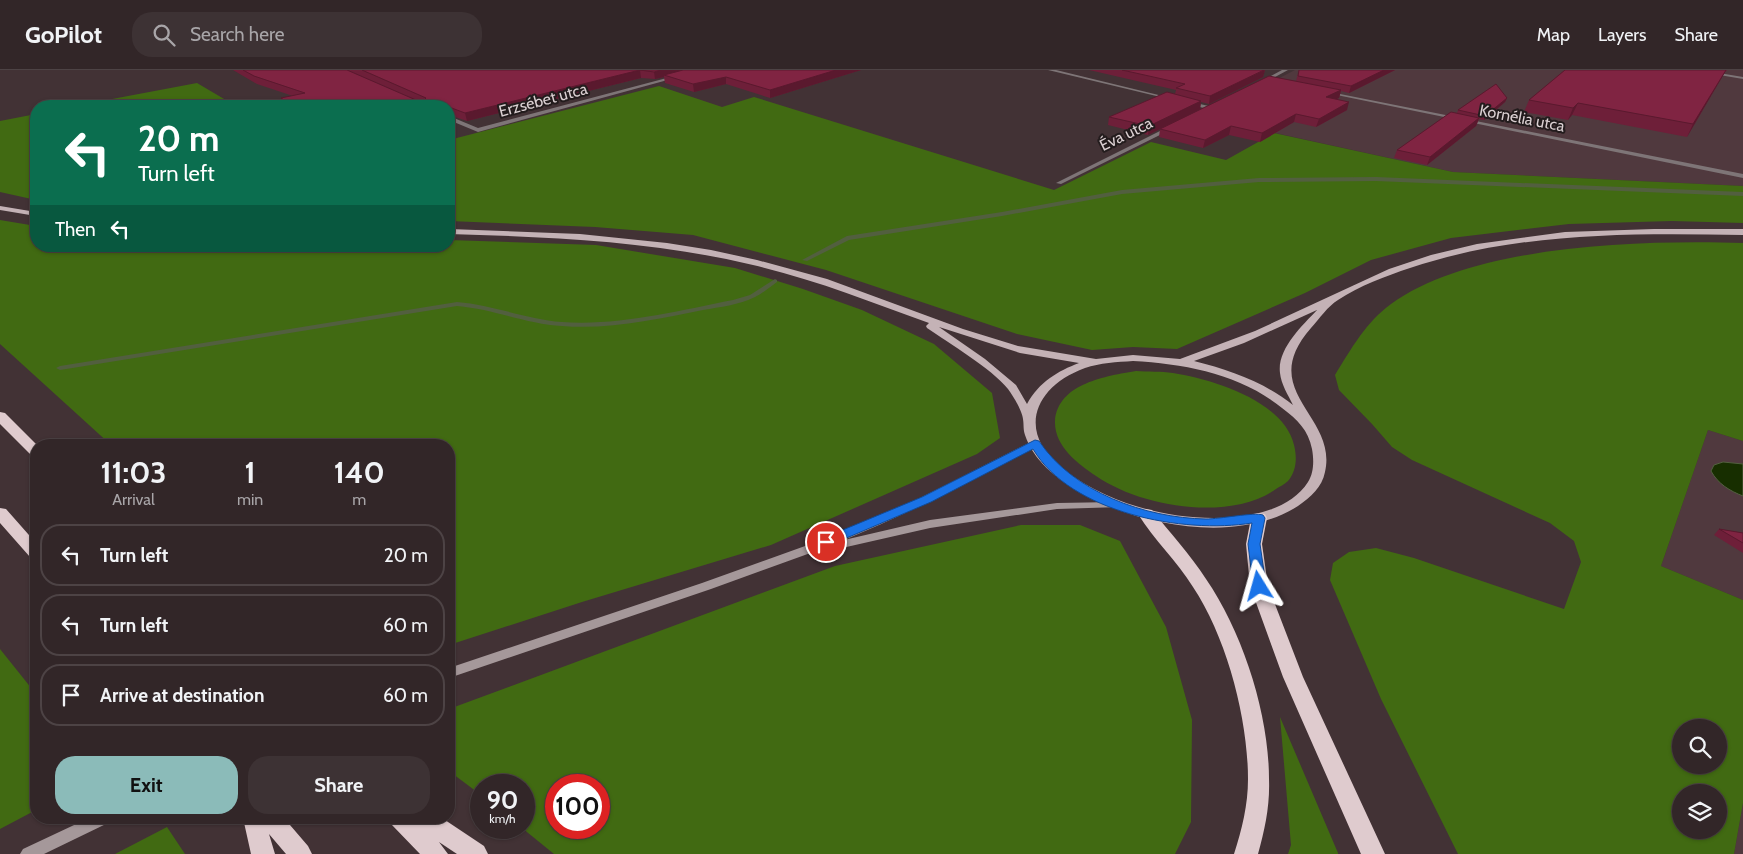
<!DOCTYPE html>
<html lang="en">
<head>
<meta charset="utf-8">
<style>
  :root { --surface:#322628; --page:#3d3234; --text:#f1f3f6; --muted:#a8a5a8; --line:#4d4345; --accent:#8bbbb9 }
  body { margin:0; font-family:Cabin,sans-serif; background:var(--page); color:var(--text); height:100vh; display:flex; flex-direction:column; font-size:19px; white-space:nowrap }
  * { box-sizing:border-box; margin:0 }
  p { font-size:16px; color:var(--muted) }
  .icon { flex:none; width:28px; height:28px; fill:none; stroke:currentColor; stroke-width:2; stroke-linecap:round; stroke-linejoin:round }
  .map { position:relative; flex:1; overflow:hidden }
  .drawer { position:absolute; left:30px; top:369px; width:425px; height:385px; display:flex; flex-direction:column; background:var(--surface); border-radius:20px; box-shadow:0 1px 4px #0004,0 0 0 1px var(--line) }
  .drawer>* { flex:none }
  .guide { position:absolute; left:30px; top:30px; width:425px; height:152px; border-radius:20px; box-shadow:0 1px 4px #0004,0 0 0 1px var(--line); background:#0b6e4f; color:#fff; overflow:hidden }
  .tools { position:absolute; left:1672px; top:649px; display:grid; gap:10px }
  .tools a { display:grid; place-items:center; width:55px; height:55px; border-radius:50%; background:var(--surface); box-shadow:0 1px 4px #0004,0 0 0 1px var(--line); font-size:25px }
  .speed { position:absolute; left:470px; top:704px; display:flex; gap:10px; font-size:25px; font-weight:700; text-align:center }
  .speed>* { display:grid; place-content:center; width:65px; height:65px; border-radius:50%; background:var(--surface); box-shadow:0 1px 4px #0004,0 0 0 1px var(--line); line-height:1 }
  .speed small { font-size:12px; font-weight:400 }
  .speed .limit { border:8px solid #d22; background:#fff; color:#111 }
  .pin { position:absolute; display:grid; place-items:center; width:42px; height:42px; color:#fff; margin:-21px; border:2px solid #fff; border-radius:50%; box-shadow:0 1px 5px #0007 }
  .me { position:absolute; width:55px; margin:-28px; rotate:352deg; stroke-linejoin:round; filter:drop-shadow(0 0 4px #0008) }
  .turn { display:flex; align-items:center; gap:18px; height:105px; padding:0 25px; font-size:22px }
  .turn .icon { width:65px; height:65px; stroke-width:2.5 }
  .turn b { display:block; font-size:35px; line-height:42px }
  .then { display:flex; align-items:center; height:48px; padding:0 25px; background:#0003; gap:10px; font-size:19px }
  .eta { display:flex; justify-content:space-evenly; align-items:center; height:85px; text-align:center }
  .eta b { font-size:30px; font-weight:800; line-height:35px }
  .button { display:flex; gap:10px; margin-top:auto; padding:10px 25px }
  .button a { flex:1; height:58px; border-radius:20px; background:var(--accent); color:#111; font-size:20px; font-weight:800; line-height:58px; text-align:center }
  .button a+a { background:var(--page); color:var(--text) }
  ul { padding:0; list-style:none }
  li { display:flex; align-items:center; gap:15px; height:62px; margin:0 10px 8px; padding:0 15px; border:2px solid var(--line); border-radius:20px }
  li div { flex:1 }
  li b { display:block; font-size:19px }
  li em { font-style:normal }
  header { display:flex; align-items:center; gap:30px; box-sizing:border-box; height:70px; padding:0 25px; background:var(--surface); border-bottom:1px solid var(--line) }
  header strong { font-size:24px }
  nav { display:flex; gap:28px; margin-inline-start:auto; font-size:18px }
  .search { width:350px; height:45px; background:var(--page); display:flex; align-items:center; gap:12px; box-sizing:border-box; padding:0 18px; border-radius:20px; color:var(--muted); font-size:19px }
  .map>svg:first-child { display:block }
</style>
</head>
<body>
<header>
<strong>GoPilot</strong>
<div class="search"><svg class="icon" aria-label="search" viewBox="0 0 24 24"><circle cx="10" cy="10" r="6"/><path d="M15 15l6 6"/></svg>Search here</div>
<nav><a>Map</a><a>Layers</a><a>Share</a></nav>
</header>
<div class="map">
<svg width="1743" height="784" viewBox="0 0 1743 784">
  <rect width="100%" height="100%" fill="#423235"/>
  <!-- built -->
  <path fill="#50393e" d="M1295 0H1743V116L1453 102 1203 47Z
    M1708 360 1743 371V530L1661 496Z
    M1743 733V784H1734Z"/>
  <!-- green -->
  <path fill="#416a12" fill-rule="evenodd" d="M197 13 236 36H75Z
    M659 16 722 37 754 27 1054 120 1151 72 1226 90 1274 63 1453 102 1743 116V153L1672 151 1569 154 1451 168 1371 190 1305 223 1177 279 1133 277 1092 280 1017 264 826 200 693 165 595 157 449 151V70Z
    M36 44V130L0 122V51Z
    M0 150 36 156V176H449V170L596 175 735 198 803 219 862 240 934 274 992 323 1000 368 977 384 771 475 582 532 449 575V375H111L0 274Z
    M1743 173V371L1708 360 1661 496 1743 530V733L1734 784H1458L1381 629 1330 510 1333 493 1349 482 1376 478 1414 488 1564 539 1581 492 1574 471 1550 453 1412 390 1392 377 1372 354 1339 320 1335 305C1351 279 1366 252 1391 234 1474 174 1643 170 1743 173ZM1681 658H1719V695H1681ZM1681 722H1719V760H1681Z
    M1136 301C1148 302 1161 301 1173 303 1212 309 1284 331 1294 375 1297 387 1297 400 1288 411 1285 414 1279 417 1276 419 1229 452 1141 437 1096 406 1078 394 1054 376 1055 351 1058 313 1107 306 1136 301Z
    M1021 455H1080L1120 471 1166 557 1192 650 1191 752 1175 784H554L522 758H524V715H481V725L449 701V639L835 496ZM556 715H599V758H556Z
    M0 579 36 624V740L0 759Z
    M1280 647 1338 783V784H1288L1291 775Z
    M167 757 185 784H115Z"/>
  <!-- water -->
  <path fill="#172e00" stroke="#525f3f" d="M1723 392 1743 394V426C1730 421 1718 414 1711 401L1714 395Z"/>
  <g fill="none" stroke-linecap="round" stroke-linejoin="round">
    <!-- stream -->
    <path fill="#525f3f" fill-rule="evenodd" d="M1376 107 1743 122V126L1376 111 1259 112 1122 124 1002 146 849 170 807 191 802 190 847 166 1002 142 1122 120 1259 108Z
      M775 209 777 210V212C770 217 763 223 755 227 739 235 720 237 703 240 657 249 610 260 562 256 527 254 493 239 457 236L60 300 56 298 60 296 457 232C493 235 526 249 562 252 619 256 677 241 733 230L750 225Z"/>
    <!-- street -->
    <path fill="#7e7577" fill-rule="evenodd" d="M697 0H704L478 62 449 50V46L478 58Z
      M1048 0H1056L1175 29 1173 30Z
      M1282 0H1288L1264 13 1260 12Z
      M1690 0H1701L1743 7V9Z
      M1325 21 1743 104V108L1327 23Z
      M1187 31 1213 37 1214 38 1211 40 1185 33Z
      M1170 56 1173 58 1172 59 1061 114 1056 113Z"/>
    <!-- secondary -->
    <path fill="#a5989a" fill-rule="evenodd" d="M1035 370 1040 373 1038 375C975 410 911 442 844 470L930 450 1057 433 1116 432 1120 433 1121 435 1120 437 1057 439 930 458 820 483 816 481 711 519 449 608V598L702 513 819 471 912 432Z
      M89 748H110L108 753 44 784H20L23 779Z"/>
    <!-- primary -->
    <path fill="#c4b2b6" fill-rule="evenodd" d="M0 136 36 142V146L0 140Z
      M1654 159H1743V165C1631 163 1518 162 1410 198 1386 206 1359 216 1338 230 1328 236 1319 249 1311 258 1255 322 1338 345 1325 402 1322 417 1311 427 1298 436 1238 475 1137 456 1078 421 1057 409 1033 390 1025 365 1023 359 1024 355 1023 349 1022 340 1013 326 1008 319 991 298 950 274 927 258L926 256 929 253C871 232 814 209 753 195 653 171 551 167 449 164V159L580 164 667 173 711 180 757 190 827 209 963 259 1018 276 1096 289 1133 285 1180 289 1255 261 1389 199 1431 185 1477 174 1565 162ZM1317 240C1302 256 1277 279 1280 303 1281 314 1288 325 1293 335 1264 312 1230 300 1194 291L1244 273ZM939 257 1020 283 1079 293C1058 301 1039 312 1027 334L1016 315 985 289ZM1133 291C1186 294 1240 304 1282 338 1298 350 1308 360 1312 379 1314 390 1314 403 1308 412 1294 435 1261 445 1235 447 1176 452 1112 436 1064 400 1016 363 1033 317 1085 298 1100 293 1117 292 1133 291Z"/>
    <!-- highway -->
    <path fill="#dfcbce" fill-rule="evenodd" d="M0 342 5 343 37 375 36 386 31 385 0 354Z
      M0 438 6 439 36 473V489L30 487 0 453Z
      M1146 439 1152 440C1170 463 1190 484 1206 509 1243 563 1269 644 1269 709 1270 735 1265 759 1258 784H1234C1242 759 1248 735 1248 709 1248 649 1227 568 1193 517 1177 491 1154 470 1138 444L1140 440Z
      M1259 443 1265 444 1267 448 1262 474 1268 516 1303 607 1385 784H1361L1283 607 1250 516 1246 474 1251 448 1253 444Z
      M243 748H284L308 776 312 784H286L269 764 275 784H251Z
      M389 748H442L484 776 488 784H457L439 772 448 784H420L392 755Z"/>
  </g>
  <!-- wall -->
  <path fill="#6e1f39" d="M233 0H861L770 28 726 14 694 22 665 13 664 7 655 9 641 8 467 51 452 46 455 54 449 56V36H284L281 28 293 26 257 14Z
    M1089 0H1265L1263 7 1209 34 1201 32 1200 39 1148 65 1108 55 1109 47 1175 24 1176 20Z
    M1299 0H1395L1349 23 1341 21 1339 28 1336 29 1347 40 1316 57 1294 52 1260 72 1229 65 1203 78 1159 67 1160 59 1296 11Z
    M1565 0H1727L1725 2 1687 67 1572 45 1568 50 1524 42 1529 30Z
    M1507 28 1505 32 1484 50 1479 49 1476 56 1427 95 1394 88 1397 80 1457 43 1458 40Z
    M1719 459 1743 463V483L1714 465Z"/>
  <!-- shaded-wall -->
  <path fill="#5a192e" d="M640 0 641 8 467 51 465 43Z
    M661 0H690L664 5V7L655 9 654 2Z
    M836 0H861L770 28V20Z
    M1265 0 1263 7 1209 34 1210 26Z
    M1384 0H1395L1349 23 1351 16Z
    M1726 0 1722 7 1687 67 1693 54Z
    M726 7V14L694 22 693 14Z
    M1341 20 1339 28 1324 35 1326 27Z
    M1507 28 1505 32 1484 50 1485 46Z
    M1201 31 1200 39 1148 65 1149 56Z
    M1349 32 1347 40 1316 57 1319 49Z
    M1578 33 1572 45 1568 50 1573 38Z
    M1296 44 1294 52 1260 72 1262 63Z
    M452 46 455 54 449 56V47Z
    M1479 48 1476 56 1427 95 1430 87Z
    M1231 56 1229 65 1203 78 1205 70Z"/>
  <!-- building -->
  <path fill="#802442" stroke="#5a192e" d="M243 0H347L416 30H424L426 28 362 0H661L654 2 640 0 465 43 449 37V36H293L281 28 305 23 254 6Z
    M683 0H836L770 20 726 7 693 14 664 5Z
    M1122 0H1264L1210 26 1176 18 1185 14Z
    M1299 0H1384L1351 16 1298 6Z
    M1565 0H1726L1693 54 1578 33 1573 38 1529 30Z
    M1269 6 1341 20 1326 27 1349 32 1319 49 1296 44 1262 63 1231 56 1205 70 1160 59Z
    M1496 14 1507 28 1485 46 1458 40Z
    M1167 22 1201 31 1149 56 1109 47Z
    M1451 42 1479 48 1430 87 1397 80Z
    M1719 459 1743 463V473Z"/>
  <!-- route -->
  <path fill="#1a73e8" stroke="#114b97" d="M1035 370 1039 371C1073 422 1145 448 1206 449 1220 449 1254 442 1263 445L1265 448 1260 474 1266 516 1264 519 1259 521 1253 516 1248 474 1252 453C1183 464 1071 443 1033 379L931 432 830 475H821L819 472 821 469 922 427Z"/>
  <g text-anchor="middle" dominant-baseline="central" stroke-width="4" stroke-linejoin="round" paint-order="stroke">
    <!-- far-street labels -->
    <g font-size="16" fill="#dbd0d2" stroke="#231c1d">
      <text transform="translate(543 30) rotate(-15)">Erzsébet utca</text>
      <text transform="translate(1522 48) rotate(11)">Kornélia utca</text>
      <text transform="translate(1126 64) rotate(-26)">Éva utca</text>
    </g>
  </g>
</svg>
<div class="tools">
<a><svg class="icon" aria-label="search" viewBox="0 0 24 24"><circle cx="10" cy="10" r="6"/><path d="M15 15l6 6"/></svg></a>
<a><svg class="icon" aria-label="layers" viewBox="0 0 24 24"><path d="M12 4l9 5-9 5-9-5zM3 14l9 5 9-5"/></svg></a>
</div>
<div class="speed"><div>90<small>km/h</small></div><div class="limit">100</div></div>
<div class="pin" style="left:826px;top:472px;background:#d93025"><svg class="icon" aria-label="arrive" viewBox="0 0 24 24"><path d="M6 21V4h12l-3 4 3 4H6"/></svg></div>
<svg class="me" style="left:1259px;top:516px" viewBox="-20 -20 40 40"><path d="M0-17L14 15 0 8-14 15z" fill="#1a73e8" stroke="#fff" stroke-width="4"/></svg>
<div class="guide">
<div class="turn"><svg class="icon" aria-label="left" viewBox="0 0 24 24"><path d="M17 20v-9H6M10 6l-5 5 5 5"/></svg><div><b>20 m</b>Turn left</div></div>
<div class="then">Then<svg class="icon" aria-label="left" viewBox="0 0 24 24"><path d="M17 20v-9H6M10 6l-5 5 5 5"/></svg></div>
</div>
<section class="drawer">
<div class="eta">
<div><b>11:03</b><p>Arrival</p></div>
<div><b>1</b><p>min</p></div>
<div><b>140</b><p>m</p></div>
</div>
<ul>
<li><svg class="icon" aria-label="left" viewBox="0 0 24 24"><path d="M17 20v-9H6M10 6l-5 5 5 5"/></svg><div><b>Turn left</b></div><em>20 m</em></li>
<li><svg class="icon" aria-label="left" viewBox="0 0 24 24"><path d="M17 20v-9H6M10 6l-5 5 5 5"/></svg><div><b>Turn left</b></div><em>60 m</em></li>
<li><svg class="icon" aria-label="arrive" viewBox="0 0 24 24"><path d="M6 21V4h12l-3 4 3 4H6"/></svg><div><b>Arrive at destination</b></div><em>60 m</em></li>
</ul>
<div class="button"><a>Exit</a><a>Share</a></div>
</section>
</div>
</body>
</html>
